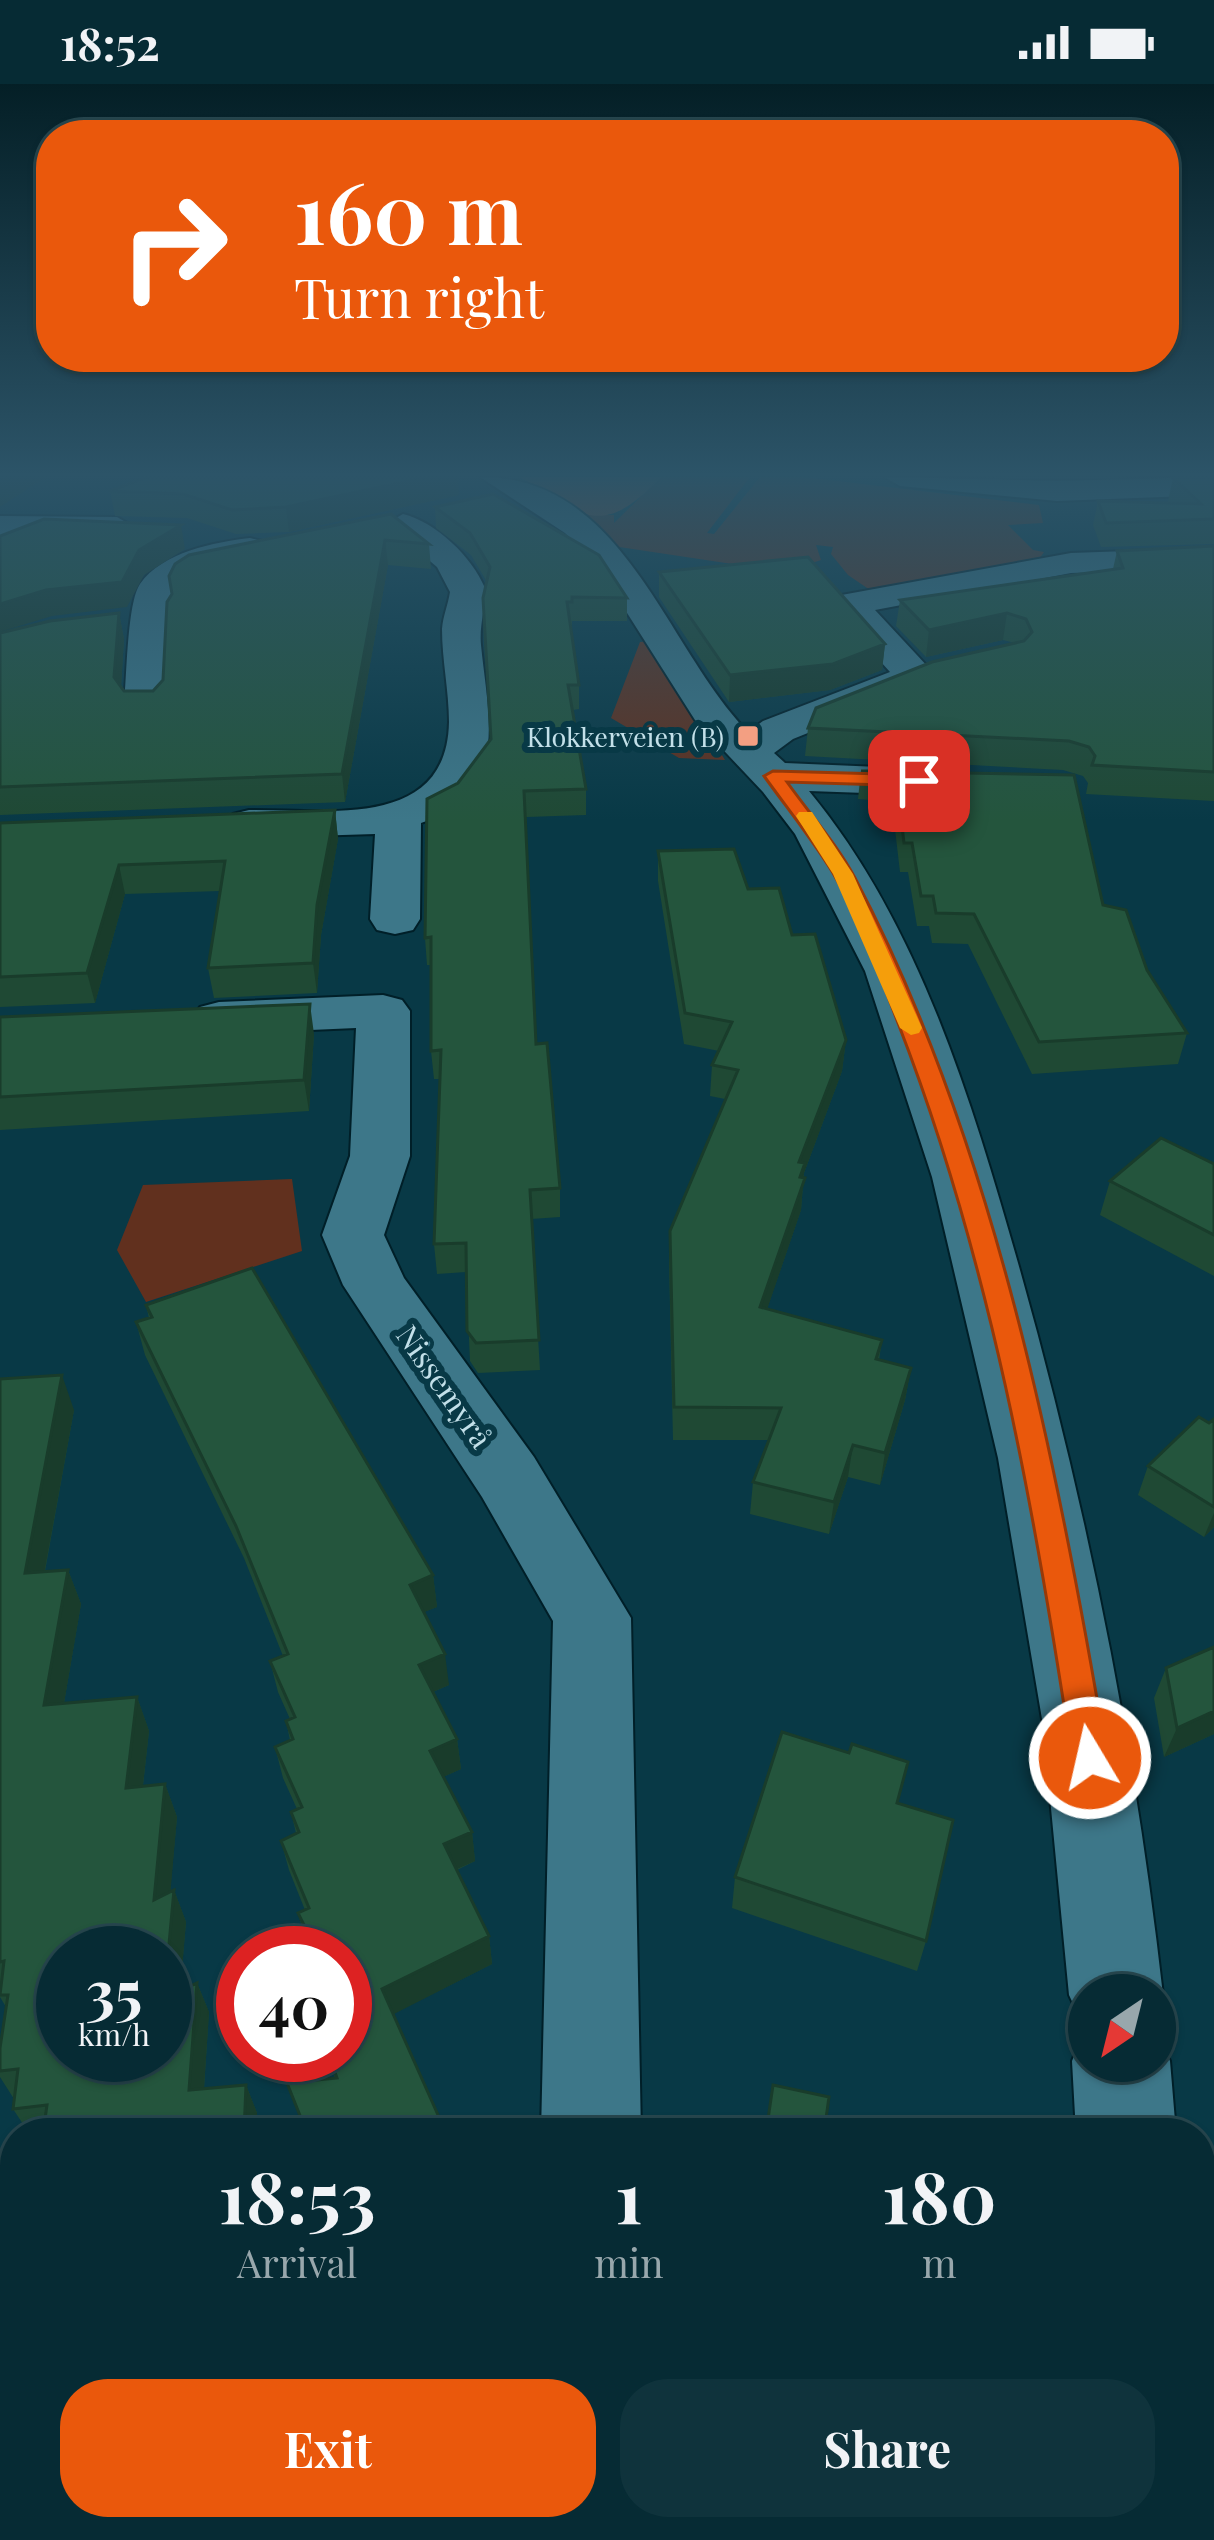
<!DOCTYPE html>
<html lang="en">
<head>
<meta charset="utf-8">
<style>
  :root { --surface:#062b34; --page:#0f333c; --text:#f1f3f6; --muted:#98a7ac; --line:#27474f; --accent:#ea580c }
  body { margin:0; font-family:"Playfair Display",serif; background:var(--page); color:var(--text); height:100vh; display:flex; flex-direction:column; font-size:45px; white-space:nowrap }
  * { box-sizing:border-box; margin:0 }
  p { font-size:39px; color:var(--muted) }
  .icon { flex:none; width:66px; height:66px; fill:none; stroke:currentColor; stroke-width:2; stroke-linecap:round; stroke-linejoin:round }
  .map { position:relative; flex:1; overflow:hidden }
  .panel { position:absolute; left:0px; top:2034px; width:1215px; height:423px; display:flex; flex-direction:column; background:var(--surface); border-radius:48px 48px 0 0; box-shadow:0 3px 9px #0004,0 0 0 3px var(--line) }
  .panel>* { flex:none }
  .top-card { position:absolute; left:36px; top:36px; width:1143px; height:252px; border-radius:48px; box-shadow:0 3px 9px #0004,0 0 0 3px var(--line); background:#ea580c; color:#fff; overflow:hidden }
  .needle { width:78px; rotate:215deg }
  .buttons { position:absolute; left:1068px; top:1890px; display:grid; gap:24px }
  .buttons a { display:grid; place-items:center; width:108px; height:108px; border-radius:50%; background:var(--surface); box-shadow:0 3px 9px #0004,0 0 0 3px var(--line); font-size:60px }
  .speed { position:absolute; left:36px; top:1842px; display:flex; gap:24px; font-size:60px; font-weight:700; text-align:center }
  .speed>* { display:grid; place-content:center; width:156px; height:156px; border-radius:50%; background:var(--surface); box-shadow:0 3px 9px #0004,0 0 0 3px var(--line); line-height:1 }
  .speed small { font-size:30px; font-weight:400 }
  .speed .limit { border:18px solid #d22; background:#fff; color:#111 }
  .pin { position:absolute; display:grid; place-items:center; width:102px; height:102px; color:#fff; margin:-51px; border-radius:24px; box-shadow:0 6px 18px #0006 }
  .me { position:absolute; width:132px; margin:-66px; rotate:351deg; stroke-linejoin:round; filter:drop-shadow(0 0 9px #0008) }
  .turn { display:flex; align-items:center; gap:42px; height:252px; padding:0 60px; font-size:54px }
  .turn .icon { width:156px; height:156px; stroke-width:2.5 }
  .turn b { display:block; font-size:84px; line-height:102px }
  .eta { display:flex; justify-content:space-evenly; align-items:center; height:204px; text-align:center }
  .eta b { font-size:72px; font-weight:700; line-height:84px }
  .cta { display:flex; gap:24px; margin-top:auto; padding:24px 60px }
  .cta a { flex:1; height:138px; border-radius:48px; background:var(--accent); color:#fff; font-size:48px; font-weight:700; line-height:138px; text-align:center }
  .cta a+a { background:var(--page); color:var(--text) }
  .status { display:flex; justify-content:space-between; align-items:center; height:84px; padding:0 60px; background:var(--surface); direction:ltr }
  .status svg { height:33px; fill:currentColor }
  .map>svg:first-child { display:block }
</style>
</head>
<body>
<div class="status"><b>18:52</b><svg viewBox="0 0 49 12"><path d="M0 12V9h3v3zM5 12V6h3v6zM10 12V3h3v9zM15 12V0h3v12zM26 1h20v11H26zM47 4h2v5h-2z"/></svg></div>
<div class="map">
<svg width="1214" height="2456" viewBox="0 0 1214 2456">
  <rect width="100%" height="100%" fill="#083946"/>
  <!-- green -->
  <path fill="#61301e" d="M661 393H750L707 449 714 450 760 393H804L1039 421 1043 439 1008 441 1033 466 1044 468 1037 478 873 508 848 491 831 470 833 463 816 461 821 476 785 488 606 461 576 431H614V439Z
    M651 557 725 676 679 674 611 634 640 558Z
    M292 1095 302 1167 146 1218 117 1166 143 1101Z"/>
  <!-- forest -->
  <path fill="#8f472d" d="M520 393H661C601 457 581 431 520 393Z"/>
  <g fill="none" stroke-linecap="round" stroke-linejoin="round">
    <!-- minor casing -->
    <g stroke="#001f28" stroke-width="4">
      <path id="minor" d="M480 393C624 392 665 563 748 648L763 637 890 588 836 528 831 520 836 512 1071 469 1214 464V484L1071 489 875 526 929 584 935 592 929 600 793 655 774 669 785 679 950 686 966 690 972 699 966 708 950 712 809 707C919 840 971 1015 1018 1179 1086 1419 1135 1662 1163 1911L1155 1931V1911H1089V1977H1155V1943L1170 1977 1176 2049H1076L1072 1977 1085 1945 1069 1911 1043 1641 998 1374 932 1093 865 887 795 750 763 708 695 636 596 480 565 449Z
        M884 393 1057 397 1214 393V411L1057 417 900 402Z
        M403 430C436 438 472 473 485 504 486 523 479 541 481 561 488 634 511 709 421 739L420 835 413 846 395 850 377 846 370 835 375 750 249 754 233 750 226 740 233 730 249 726C326 725 447 747 449 638 449 607 442 576 442 545 443 532 448 521 450 508L437 483 386 440Z
        M0 432 117 433 134 443 117 453 0 452Z
        M250 454 262 457 267 464 262 471 211 484 173 508 164 620 158 629H130L124 620C127 594 127 519 140 500 162 468 215 458 250 454Z
        M383 911 402 916 410 927V1072L384 1151 404 1194 534 1373 631 1534 641 2049H541L553 1537 482 1413 343 1201 322 1151 350 1072 356 944 219 950 200 945 192 934 200 923 219 918Z
        M0 2279 15 2285V2398L0 2392Z
        M170 2442H286L287 2456H169Z
        M1062 2442H1178L1179 2456H1061Z"/>
    </g>
    <!-- minor -->
    <use href="#minor" fill="#3d7789" fill-rule="evenodd"/>
  </g>
  <!-- wall -->
  <path fill="#1f4934" d="M1214 393V460L1101 463 1093 441 1098 417 1169 419 1168 417 1173 394Z
    M110 407 459 411 289 448 236 450 187 434 115 432Z
    M435 423 627 514V537H572V541H570L579 601V625L573 626 586 705V731L526 733 536 960 560 1104V1133L531 1135 540 1286 478 1289 470 1277 466 1188 437 1190 434 1160 440 995H434L431 967V881H427L425 854 458 699 491 656 487 498 471 471 436 444Z
    M391 430 429 460 431 485 388 481 345 718 0 731V549L119 529 124 555 121 602 124 607H153Z
    M1214 462V717L1086 710 1088 699 1083 692 1063 686 805 672 808 644 1015 559 1003 556 926 573 896 542 900 516 1113 485 1117 467Z
    M659 488 885 560 882 586 830 606 729 618 659 513Z
    M861 687 1074 691 1103 821 1187 949 1178 980 1032 990 968 860 932 859 929 842H917L908 788H900L893 728 870 727V716L858 715Z
    M335 726 338 755 321 851 317 909 214 914 208 884 220 807 125 810 95 919 0 923V739Z
    M658 767 748 805 792 851 846 956 842 987 804 1089 801 1126 767 1225 882 1256 879 1276 911 1284 905 1316 880 1401 848 1393 829 1450 750 1430 753 1398 769 1356H673L669 1179 670 1147 725 1015 710 1012 712 981 719 967 684 960 658 797Z
    M0 933 314 950 309 1027 0 1046Z
    M1214 1080V1192L1100 1131 1110 1097Z
    M146 1221 433 1491 437 1523 424 1528 449 1601 433 1608 457 1655 461 1685 443 1693 472 1748 475 1777 457 1786 489 1852 492 1880 393 1930 446 2049H306L287 1999 335 1994 327 1971H345L304 1851 298 1829 305 1826 289 1786 281 1757 296 1749 291 1728 297 1725 283 1694 275 1663 290 1656 286 1637 290 1635 278 1608 270 1577 283 1572 244 1474 145 1271 136 1238 149 1234Z
    M0 1295 74 1326 45 1487 68 1486 81 1520 64 1619 137 1613 149 1647 143 1702 165 1700 177 1733 170 1808 174 1806 186 1838 180 1907 197 1899 209 1928 204 2005 246 2001 257 2029 256 2049H29L13 2025 14 2015 0 1993V1964L6 1923 0 1913Z
    M1214 1335V1443L1204 1453 1138 1411 1148 1382Z
    M1214 1563V1650L1164 1673 1154 1614 1166 1584Z
    M898 1720 926 1857 917 1887 732 1824 735 1793Z"/>
  <!-- shaded-wall -->
  <path fill="#193c2b" d="M6 393H46L0 423V397Z
    M428 393H458L459 411 289 448 286 423Z
    M181 441 185 465 144 491 127 523 52 532 0 548V520L139 466Z
    M385 456 388 481 345 718 342 690Z
    M119 529 124 555 120 620 114 593Z
    M1007 529 1003 556 926 573 929 546Z
    M885 560 882 586 830 606 729 618 730 591Z
    M335 726 338 755 321 851 317 909 313 879 317 821Z
    M119 781 125 810 95 919 87 889Z
    M310 920 314 950 309 1027 304 996Z
    M846 956 842 987 804 1089 801 1126 757 1255 760 1223 799 1078Z
    M911 1284 905 1316 880 1401 885 1369Z
    M62 1291 74 1326 38 1523 25 1489Z
    M853 1361 848 1393 829 1450 834 1418Z
    M1214 1429V1443L1204 1453Z
    M68 1486 81 1520 58 1654 44 1621Z
    M433 1491 437 1523 414 1532 410 1501Z
    M445 1570 449 1601 423 1612 419 1581Z
    M137 1613 149 1647 139 1736 126 1704Z
    M1214 1627V1650L1164 1673 1177 1644Z
    M457 1655 461 1685 434 1697 430 1667Z
    M165 1700 177 1733 167 1847 154 1816Z
    M472 1748 475 1777 448 1789 444 1760Z
    M174 1806 186 1838 177 1944 165 1917Z
    M489 1852 492 1880 388 1933 382 1905Z
    M197 1899 209 1928 202 2034 189 2006Z
    M246 2001 257 2029 256 2049H244Z"/>
  <!-- building -->
  <path fill="#24553d" stroke="#193c2b" stroke-width="3" d="M147 393H428L286 423 232 426 183 410 110 407Z
    M1214 393V435L1106 439 1098 417 1201 420 1173 394Z
    M493 410 599 471 627 514 572 513V518H567L579 601H568L586 705 524 707 536 960 547 959 560 1104 530 1106 539 1256 476 1259 467 1247 466 1159 434 1160 441 966 431 967V853L425 854 427 715 458 699 491 655 483 514 490 483 470 449 435 423Z
    M391 430 429 460 385 456 342 690 0 703V549L50 537 119 529 114 593 124 607H153L163 596 167 518 172 510 169 492 175 480 189 471Z
    M44 435 181 441 139 466 122 498 46 506 0 520V452Z
    M1214 462V688L1092 681 1095 672 1089 663 1069 657 808 644 816 624 932 578 1024 557 1032 548 1026 535 1007 529 929 546 900 516 1123 484 1117 467Z
    M808 473 885 560 833 580 730 591 659 488Z
    M861 687 1074 691 1103 821 1126 826 1147 886 1187 949 1039 958 974 830 936 829 933 812H921L912 759H904L897 700 874 699 873 687Z
    M335 726 317 821 313 879 208 884 225 777 119 781 87 889 0 893V739Z
    M734 765 748 805 779 804 792 851 815 850 846 956 799 1078 805 1079 800 1093 805 1094 760 1223 882 1256 876 1275 911 1284 885 1369 853 1361 834 1418 753 1398 781 1324 674 1323 670 1147 738 986 712 981 732 938 685 929 658 767Z
    M310 920 304 996 0 1013V933Z
    M1161 1054 1214 1080V1151L1110 1097Z
    M252 1184 433 1491 410 1501 445 1570 419 1581 457 1655 430 1667 472 1748 444 1760 489 1852 382 1905 446 2049H307L287 1999 337 1994 329 1971H345V1869H291L288 1859 308 1849 298 1829 309 1824 281 1757 299 1748 291 1728 302 1723 275 1663 293 1655 286 1637 295 1633 270 1577 288 1570 236 1442 136 1238 152 1233 146 1221Z
    M62 1291 25 1489 68 1486 44 1621 137 1613 126 1704 165 1700 154 1816 174 1806 165 1904V1869H63V1971H165V1914L197 1899 189 2006 246 2001 244 2049H43L47 2021 13 2025 18 1985 0 1987V1964L8 1911H0L4 1877 0 1878V1295Z
    M1199 1333 1209 1339 1214 1335V1423L1148 1382Z
    M1214 1563V1627L1177 1644 1166 1584Z
    M782 1648 849 1669 852 1660 908 1678 897 1719 953 1736 926 1857 735 1793Z
    M773 2001 829 2013 824 2049H766Z
    M763 2442H921L920 2456H761Z"/>
  <!-- sky -->
  <linearGradient id="sky" x2="0" y2="1"><stop stop-color="#041f26"/><stop offset="0.53" stop-color="#2c5468"/><stop offset="1" stop-color="#2c5468" stop-opacity="0"/></linearGradient>
  <rect width="1214" height="737" fill="url(#sky)"/>
  <!-- route -->
  <path fill="#ea580c" stroke="#983908" stroke-width="3" d="M773 687 919 691 928 697 919 702 787 698C809 729 837 760 855 794 993 1055 1059 1384 1107 1674L1102 1685 1090 1689 1078 1685 1072 1674C1035 1426 989 1173 898 939 879 889 860 835 833 789 812 755 787 724 764 692Z"/>
  <!-- slow -->
  <path fill="#f59e0b" d="M799 728H812L853 790 922 944 919 949 911 951 900 944 833 790 796 732Z"/>
  <!-- markers -->
  <rect fill="#f39f82" stroke="#083946" stroke-width="4.5" x="736" y="640" width="24" height="24" rx="6"/>
  <g text-anchor="middle" dominant-baseline="central" stroke-width="12" stroke-linejoin="round" paint-order="stroke">
    <!-- far-poi labels -->
    <g font-size="27" fill="#c3e0e9" stroke="#083946" text-anchor="end">
      <text x="724" y="652">Klokkerveien (B)</text>
    </g>
    <!-- street labels -->
    <g font-size="30" fill="#c3e0e9" stroke="#083946">
      <text transform="translate(445 1302) rotate(55)">Nissemyrå</text>
    </g>
  </g>
</svg>
<div class="buttons">
<a><svg class="needle" viewBox="-14 -14 28 28"><path d="M0-13l5 13h-10z" fill="#e53935"/><path d="M0 13l5-13h-10z" fill="#98a7ac"/></svg></a>
</div>
<div class="speed"><div>35<small>km/h</small></div><div class="limit">40</div></div>
<div class="pin" style="left:919px;top:697px;background:#d93025"><svg class="icon" aria-label="arrive" viewBox="0 0 24 24"><path d="M6 21V4h12l-3 4 3 4H6"/></svg></div>
<svg class="me" style="left:1090px;top:1674px" viewBox="-20 -20 40 40"><circle r="17" fill="#ea580c" stroke="#fff" stroke-width="3"/><path d="M0-11L8 9 0 5-8 9z" fill="#fff"/></svg>
<div class="top-card">
<div class="turn"><svg class="icon" aria-label="right" viewBox="0 0 24 24"><path d="M7 20v-9h11M14 6l5 5-5 5"/></svg><div><b>160 m</b>Turn right</div></div>
</div>
<section class="panel">
<div class="eta">
<div><b>18:53</b><p>Arrival</p></div>
<div><b>1</b><p>min</p></div>
<div><b>180</b><p>m</p></div>
</div>
<div class="cta"><a>Exit</a><a>Share</a></div>
</section>
</div>
</body>
</html>
